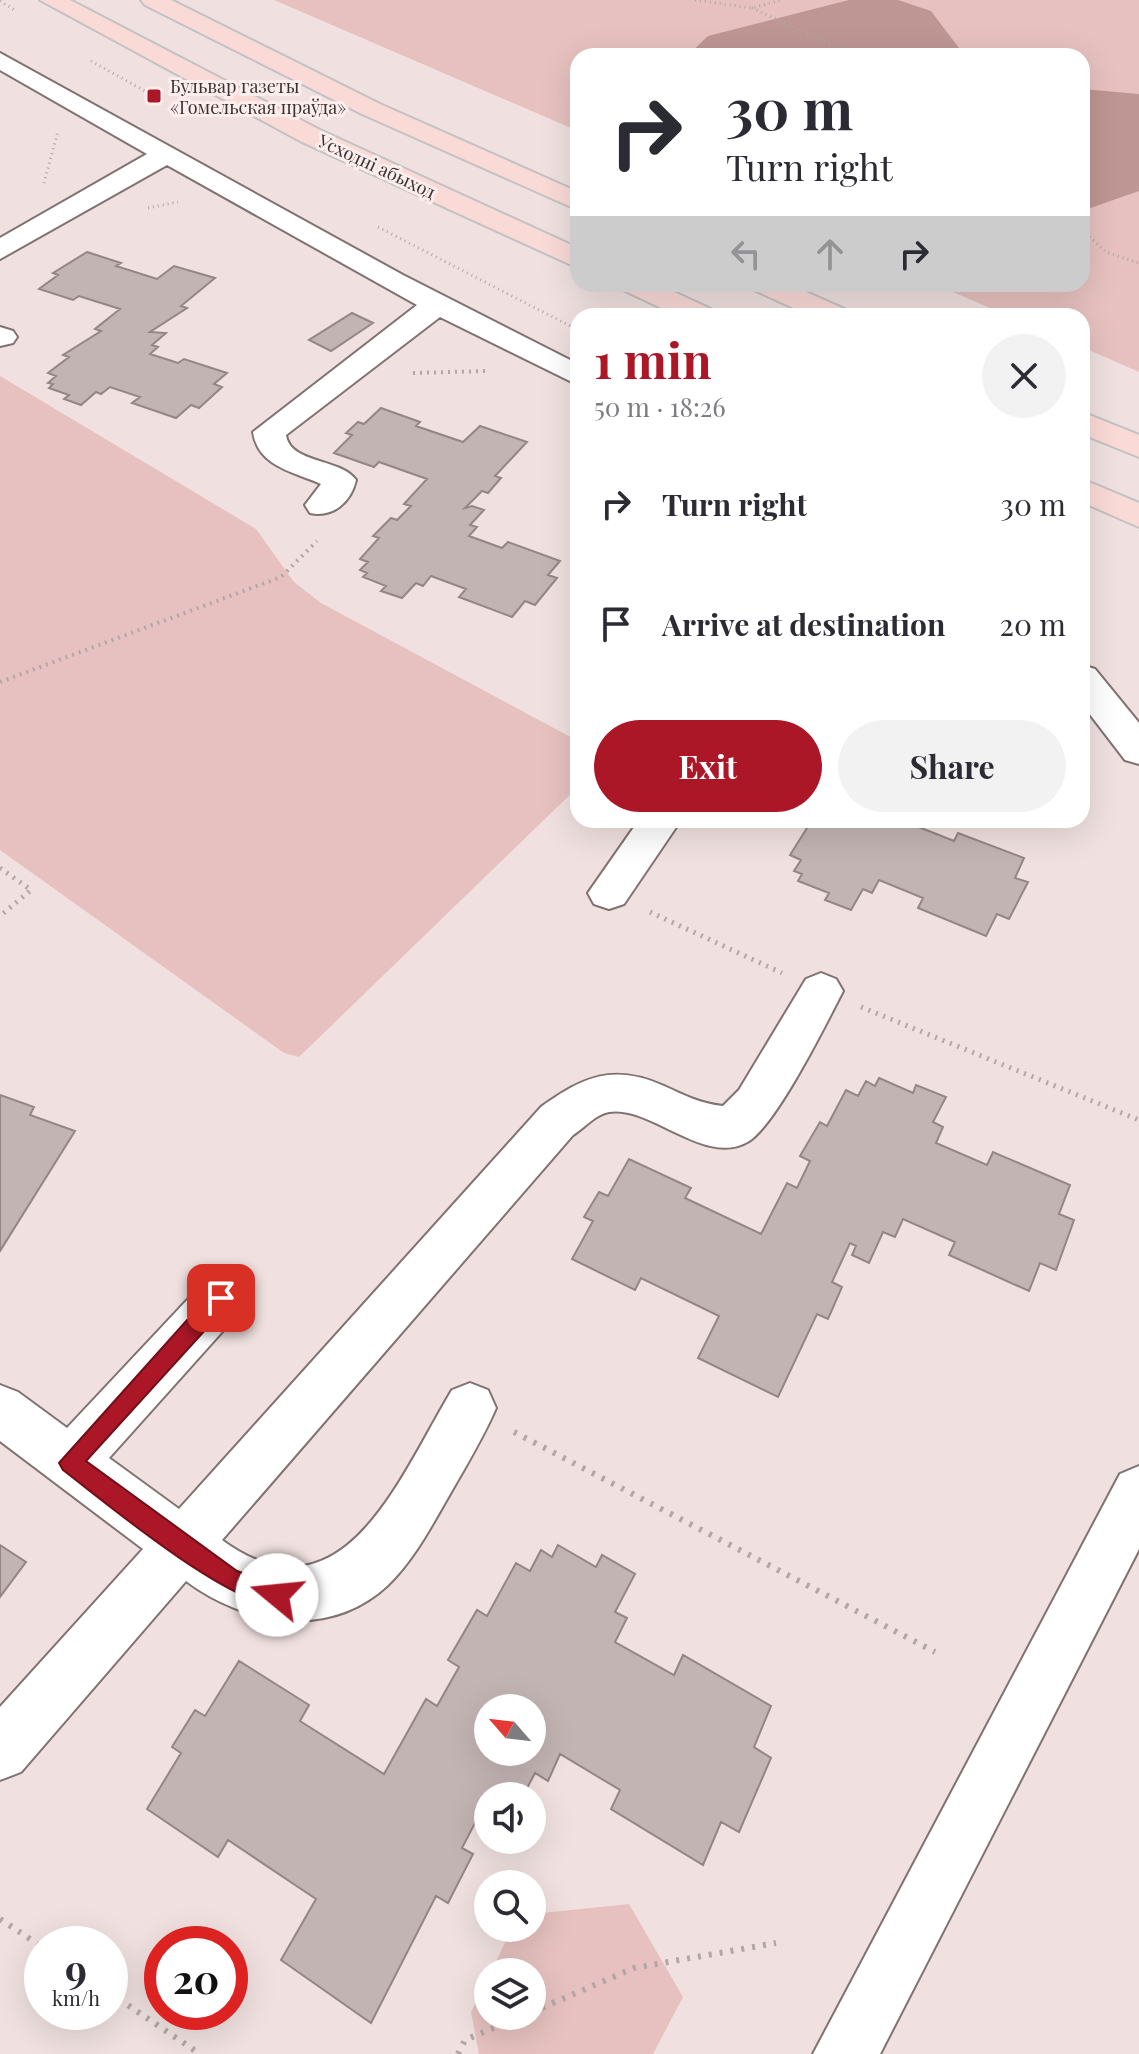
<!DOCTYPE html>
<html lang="en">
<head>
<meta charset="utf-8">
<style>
  :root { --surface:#fff; --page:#f2f2f3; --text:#2b2b33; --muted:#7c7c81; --accent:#ab1727 }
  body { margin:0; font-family:"Playfair Display",serif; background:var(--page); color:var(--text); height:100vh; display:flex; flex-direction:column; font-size:30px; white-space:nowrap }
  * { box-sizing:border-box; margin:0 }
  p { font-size:26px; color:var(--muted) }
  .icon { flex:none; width:44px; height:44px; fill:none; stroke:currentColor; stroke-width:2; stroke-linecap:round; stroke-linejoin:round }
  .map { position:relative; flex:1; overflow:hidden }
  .drawer { position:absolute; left:570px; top:308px; width:520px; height:520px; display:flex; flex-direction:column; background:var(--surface); border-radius:24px; box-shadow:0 8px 32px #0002 }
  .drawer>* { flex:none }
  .top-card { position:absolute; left:570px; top:48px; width:520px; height:244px; border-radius:24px; box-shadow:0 8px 32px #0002; background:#fff; color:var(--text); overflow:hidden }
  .needle { width:52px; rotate:298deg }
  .tools { position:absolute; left:474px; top:1694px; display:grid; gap:16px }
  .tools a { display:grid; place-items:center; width:72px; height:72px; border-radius:50%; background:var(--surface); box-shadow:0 8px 32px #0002; font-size:40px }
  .speed { position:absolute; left:24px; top:1926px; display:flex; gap:16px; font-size:40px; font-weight:700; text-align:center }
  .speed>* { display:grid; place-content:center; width:104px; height:104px; border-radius:50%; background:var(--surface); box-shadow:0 8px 32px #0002; line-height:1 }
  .speed small { font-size:20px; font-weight:400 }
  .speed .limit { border:12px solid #d22; background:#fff; color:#111 }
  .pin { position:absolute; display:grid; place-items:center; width:68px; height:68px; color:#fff; margin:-34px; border-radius:16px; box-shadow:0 4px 12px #0006 }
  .me { position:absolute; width:88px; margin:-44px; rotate:287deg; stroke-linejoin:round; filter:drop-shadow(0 0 6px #0008) }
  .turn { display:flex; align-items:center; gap:28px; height:168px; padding:0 24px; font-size:36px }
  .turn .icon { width:104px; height:104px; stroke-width:2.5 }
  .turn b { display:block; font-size:56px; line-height:68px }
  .lanes { display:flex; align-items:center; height:76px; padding:0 24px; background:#0003; justify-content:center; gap:40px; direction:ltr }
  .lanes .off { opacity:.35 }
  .round { display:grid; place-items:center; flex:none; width:84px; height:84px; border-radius:42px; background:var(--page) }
  .overview { display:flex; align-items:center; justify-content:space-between; height:136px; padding:0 24px }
  h1 { font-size:48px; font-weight:700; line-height:60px; color:var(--accent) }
  .action { display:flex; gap:16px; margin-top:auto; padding:16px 24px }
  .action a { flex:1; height:92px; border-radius:48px; background:var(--accent); color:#fff; font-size:32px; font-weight:700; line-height:92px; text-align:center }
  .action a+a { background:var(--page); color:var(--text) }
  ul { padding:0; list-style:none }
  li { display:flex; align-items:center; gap:24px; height:120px; padding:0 24px }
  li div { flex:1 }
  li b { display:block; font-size:30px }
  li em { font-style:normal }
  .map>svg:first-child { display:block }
</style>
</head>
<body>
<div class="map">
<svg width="1139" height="2054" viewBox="0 0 1139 2054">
  <rect width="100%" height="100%" fill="#f0e1e0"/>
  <!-- green -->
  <path fill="#e6c1bf" d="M274 0H1139V372L1082 347V316H1009L934 284H1082V56H578V131Z
    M0 376 256 529 294 582 321 603 578 741V787L299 1057 284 1053 0 850Z
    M629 1904 683 1997 653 2054H479L471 2012 488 1978V2016H532V1972H491L512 1928H532V1914Z"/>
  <!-- forest -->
  <path fill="#be9693" d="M849 0H898L931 11 965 56H687L708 36Z
    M1082 89 1139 94V191L1082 211Z"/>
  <!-- building -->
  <path fill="#c2b4b3" stroke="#938684" stroke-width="2" fill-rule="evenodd" d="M87 252 121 263 116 266 157 279 174 266 215 278 181 306 187 308 150 332 166 333 152 345 158 347 150 354 178 363 184 359 227 373 214 384 222 387 199 408 191 405 176 418 132 403 140 397 110 387 101 394 96 392 81 405 64 399 69 395 49 388 53 384 48 383 56 376 48 373 69 357 63 355 101 331 95 329 120 309 79 296 73 300 39 289 58 275 53 273Z
    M352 313 373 323 331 351 309 340Z
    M381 408 420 422 416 426 463 442 480 426 527 442 495 476 501 478 488 493 482 491 465 508 472 506 484 510 470 525 477 527 469 536 502 548 508 542 560 561 548 575 557 578 535 605 525 601 512 617 459 597 466 589 431 576 423 586 416 583 402 598 381 591 386 586 363 577 367 573 360 570 368 562 360 559 379 538 373 536 391 518 397 520 411 506 404 504 427 479 379 462 374 467 334 453 352 435 346 433 358 422 364 424Z
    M802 820H914L911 824 954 841 958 833 1024 858 1015 878 1028 882 1009 919 997 914 986 936 918 908 923 898 879 880 872 893 863 889 851 910 825 900 829 893 798 881 802 874 794 871 801 860 790 855 807 828 799 825Z
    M879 1078 913 1093 916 1085 946 1097 933 1122 943 1127 936 1143 987 1165 993 1152 1070 1185 1059 1214 1074 1220 1056 1270 1040 1263 1029 1291 949 1255 955 1242 903 1219 895 1237 883 1232 869 1263 852 1255 856 1246 850 1243 832 1282 842 1287 828 1319 817 1314 778 1397 698 1358 719 1316 641 1278 635 1290 572 1259 593 1221 584 1217 599 1192 608 1196 629 1159 691 1188 685 1198 761 1234 787 1183 797 1188 810 1161 800 1156 820 1122 827 1126 846 1090 858 1096 866 1081 875 1086Z
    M0 1095 34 1107 30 1115 75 1131 0 1251Z
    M0 1545 26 1562 0 1597Z
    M558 1545 596 1567 602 1555 635 1574 615 1612 627 1618 615 1642 674 1675 683 1655 771 1706 754 1747 771 1758 739 1832 721 1822 703 1865 611 1809 620 1790 560 1754 548 1781 535 1773 523 1796H497L492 1790 462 1848 473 1854 448 1903 436 1896 371 2023 281 1960 316 1899 228 1840 218 1857 147 1809 181 1753 172 1747 195 1710 205 1716 239 1661 309 1705 300 1721 384 1774 426 1699 437 1706 459 1667 448 1660 477 1610 487 1616 516 1563 530 1571 541 1550 552 1557ZM488 1708H532V1752H488Z"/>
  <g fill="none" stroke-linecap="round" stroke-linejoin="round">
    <!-- minor casing -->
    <g stroke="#7f7271" stroke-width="4">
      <path id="minor" d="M0 53 403 275 578 364V385L440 317 286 435C290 464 341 458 356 480 351 502 333 518 310 513L305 505 321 484C294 472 258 467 253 432L417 305 167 165 0 259V238L147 154 0 70Z
        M0 327 13 331 17 337 13 343 0 346Z
        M1082 665 1095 669 1139 723V764L1125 760 1082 704Z
        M639 820H681L624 904 609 909 594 904 588 893Z
        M821 973 836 979 843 991C826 1024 777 1123 749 1141 706 1168 651 1105 609 1112 596 1114 584 1128 573 1135L222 1540C343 1629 400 1476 452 1390L470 1383 488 1390 496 1408C483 1438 466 1466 450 1494 432 1525 414 1560 388 1585 329 1640 245 1625 186 1581L21 1772 0 1780V1707L143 1549 0 1441V1385L18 1392 67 1428 204 1282 221 1275 238 1282 246 1298 238 1314 109 1458 179 1509 541 1107C583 1077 613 1063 664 1086 684 1095 701 1104 723 1106L739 1090 806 979Z
        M1139 1466V1549L880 2054H813L1120 1474Z"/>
    </g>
    <!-- major casing -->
    <g stroke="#c3c2c2" stroke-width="4">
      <path id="major" d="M40 0H70L320 130 578 248V268L302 142Z
        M141 0H171L380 104 578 192V210L362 114 145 5Z
        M618 284H657L713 310 717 316H678L623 290Z
        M749 284H788L847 310 851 316H811L754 290Z
        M1082 412 1139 435V457L1082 434Z
        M1082 479 1139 503V527L1082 502Z"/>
    </g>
    <!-- path-far3 -->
    <path stroke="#b2a7a6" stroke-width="3" stroke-dasharray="1 4" stroke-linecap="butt" d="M695 0 752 8 781 0
      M0 1 16 11
      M752 8 856 56
      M91 61 152 95
      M44 183 58 131
      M148 208 178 202
      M378 227 578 330
      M1082 230 1106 252 1139 263"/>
    <!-- path-far2 -->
    <path stroke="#b2a7a6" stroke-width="4" stroke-dasharray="2 5" stroke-linecap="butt" d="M413 373 487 371
      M0 682 281 577 317 541"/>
    <!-- path-far1 -->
    <path stroke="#b2a7a6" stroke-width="5" stroke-dasharray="2 6" stroke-linecap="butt" d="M0 868 31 890 0 916
      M650 912 782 973
      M861 1007 1139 1120"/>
    <!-- path -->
    <path stroke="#b2a7a6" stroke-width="6" stroke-dasharray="3 8" stroke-linecap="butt" d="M514 1432 935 1652
      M0 1919 42 1947
      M110 1993 200 2054
      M532 2012 634 1968 776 1943
      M458 2054 465 2040 522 2016"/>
    <!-- minor -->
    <use href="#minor" fill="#fff" fill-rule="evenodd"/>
    <!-- major -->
    <use href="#major" fill="#fadad7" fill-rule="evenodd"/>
  </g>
  <!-- route -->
  <path fill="#ab1727" stroke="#6f0f19" stroke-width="2" d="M221 1288 228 1291 231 1298 228 1305 86 1461 237 1571 285 1587 289 1595 285 1603C245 1620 100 1498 63 1470L59 1463 213 1291Z"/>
  <!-- markers -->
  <rect fill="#ab1727" stroke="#fdeeed" stroke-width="3" x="146" y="88" width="16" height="16" rx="4"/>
  <g text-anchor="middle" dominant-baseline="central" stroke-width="6" stroke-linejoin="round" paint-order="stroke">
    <!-- far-poi labels -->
    <g font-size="18" fill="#383332" stroke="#fdeeed" text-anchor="start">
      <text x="170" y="86">Бульвар газеты<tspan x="170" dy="21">«Гомельская праўда»</tspan></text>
    </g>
    <!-- far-street labels -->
    <g font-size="18" fill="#383332" stroke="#fdeeed">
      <text transform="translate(377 166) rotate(25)">Усходні абыход</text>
    </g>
  </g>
</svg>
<div class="tools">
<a><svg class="needle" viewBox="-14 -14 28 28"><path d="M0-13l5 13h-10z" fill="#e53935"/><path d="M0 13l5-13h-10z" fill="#7c7c81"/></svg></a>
<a><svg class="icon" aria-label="sound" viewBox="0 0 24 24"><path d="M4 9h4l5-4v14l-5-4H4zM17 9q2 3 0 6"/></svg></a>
<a><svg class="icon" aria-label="search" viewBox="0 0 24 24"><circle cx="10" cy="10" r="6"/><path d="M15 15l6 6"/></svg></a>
<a><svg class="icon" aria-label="layers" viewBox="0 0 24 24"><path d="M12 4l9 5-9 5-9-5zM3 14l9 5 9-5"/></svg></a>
</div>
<div class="speed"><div>9<small>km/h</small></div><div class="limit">20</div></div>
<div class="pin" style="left:221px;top:1298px;background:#d93025"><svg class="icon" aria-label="arrive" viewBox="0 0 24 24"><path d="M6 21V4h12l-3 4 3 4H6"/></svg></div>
<svg class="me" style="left:277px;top:1595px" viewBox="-20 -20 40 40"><circle r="19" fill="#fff"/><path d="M0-13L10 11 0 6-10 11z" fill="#ab1727"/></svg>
<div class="top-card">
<div class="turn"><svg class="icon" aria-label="right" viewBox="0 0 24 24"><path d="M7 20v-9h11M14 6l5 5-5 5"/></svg><div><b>30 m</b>Turn right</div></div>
<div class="lanes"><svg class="icon off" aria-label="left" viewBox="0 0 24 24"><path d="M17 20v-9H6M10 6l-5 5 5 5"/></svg><svg class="icon off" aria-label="ahead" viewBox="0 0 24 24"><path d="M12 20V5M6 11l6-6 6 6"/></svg><svg class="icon" aria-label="right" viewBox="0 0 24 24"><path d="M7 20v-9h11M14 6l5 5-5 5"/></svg></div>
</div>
<section class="drawer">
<div class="overview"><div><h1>1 min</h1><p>50 m · 18:26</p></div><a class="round"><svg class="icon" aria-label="close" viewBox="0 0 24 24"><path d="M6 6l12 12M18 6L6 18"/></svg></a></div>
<ul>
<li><svg class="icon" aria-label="right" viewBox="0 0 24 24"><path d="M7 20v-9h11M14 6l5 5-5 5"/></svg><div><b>Turn right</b></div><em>30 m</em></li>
<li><svg class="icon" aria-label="arrive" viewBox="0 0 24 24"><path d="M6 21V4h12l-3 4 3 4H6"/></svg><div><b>Arrive at destination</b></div><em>20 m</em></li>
</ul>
<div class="action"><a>Exit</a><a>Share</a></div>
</section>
</div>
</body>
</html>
